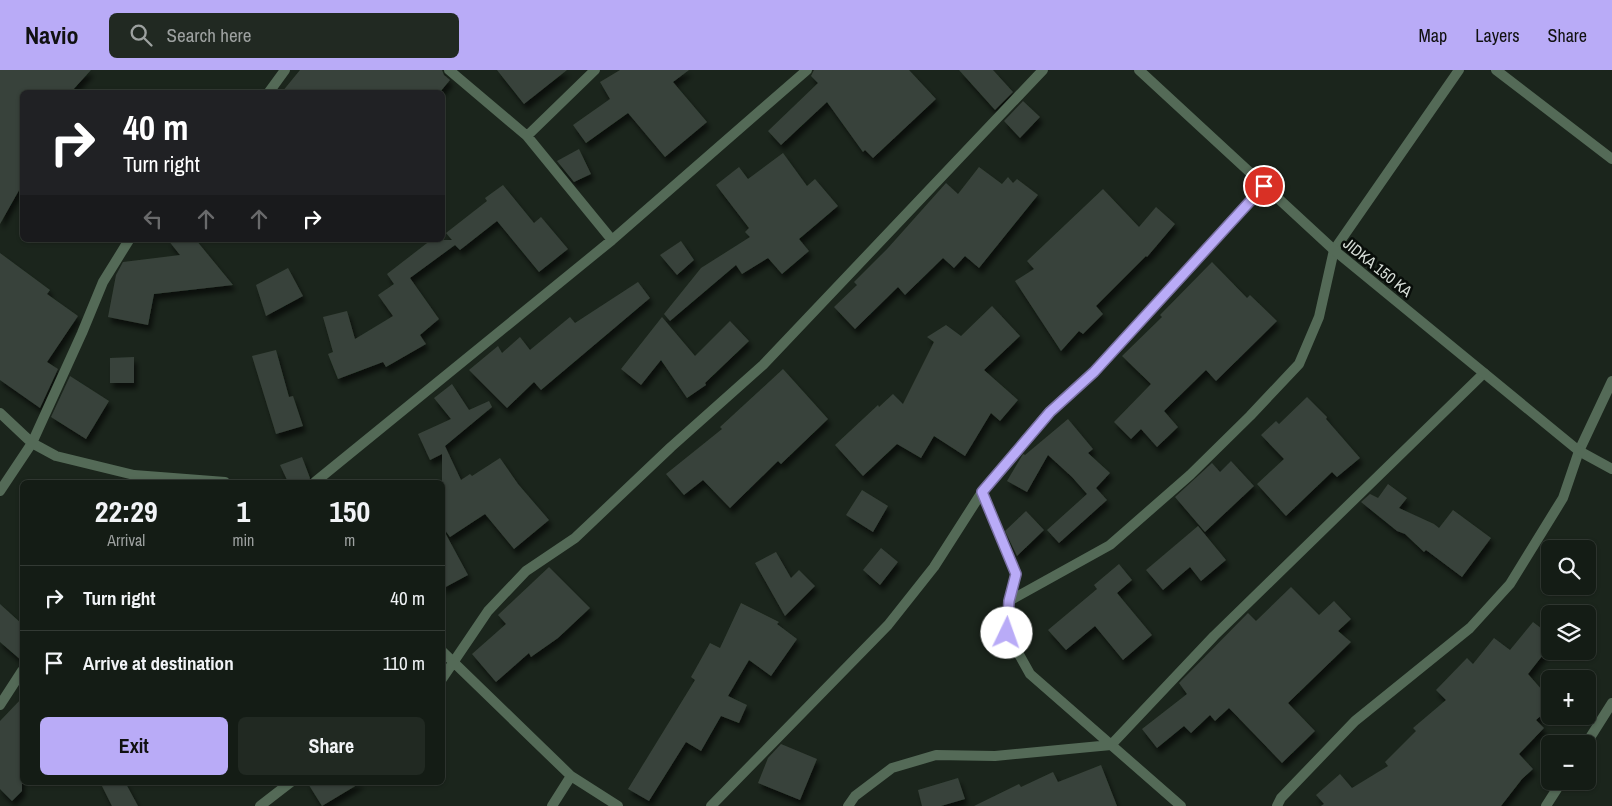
<!DOCTYPE html>
<html lang="en">
<head>
<meta charset="utf-8">
<style>
  :root { --surface:#141c15; --page:#212922; --text:#f1f3f6; --muted:#9da1a0; --line:#333a34; --accent:#b9abf7 }
  body { margin:0; font-family:"Archivo Narrow",sans-serif; background:var(--page); color:var(--text); height:100vh; display:flex; flex-direction:column; font-size:19px; white-space:nowrap }
  * { box-sizing:border-box; margin:0 }
  p { font-size:16px; color:var(--muted) }
  .icon { flex:none; width:28px; height:28px; fill:none; stroke:currentColor; stroke-width:2; stroke-linecap:round; stroke-linejoin:round }
  .map { position:relative; flex:1; overflow:hidden }
  .drawer { position:absolute; left:20px; top:410px; width:425px; height:305px; display:flex; flex-direction:column; background:var(--surface); border-radius:8px; box-shadow:0 1px 4px #0004,0 0 0 1px var(--line) }
  .drawer>* { flex:none }
  .banner { position:absolute; left:20px; top:20px; width:425px; height:152px; border-radius:8px; box-shadow:0 1px 4px #0004,0 0 0 1px var(--line); background:#202124; color:#fff; overflow:hidden }
  .tools { position:absolute; left:1541px; top:470px; display:grid; gap:10px }
  .tools a { display:grid; place-items:center; width:55px; height:55px; border-radius:8px; background:var(--surface); box-shadow:0 1px 4px #0004,0 0 0 1px var(--line); font-size:25px }
  .pin { position:absolute; display:grid; place-items:center; width:42px; height:42px; color:#fff; margin:-21px; border:2px solid #fff; border-radius:50%; box-shadow:0 1px 5px #0007 }
  .me { position:absolute; width:55px; margin:-28px; rotate:3deg; stroke-linejoin:round; filter:drop-shadow(0 0 4px #0008) }
  .turn { display:flex; align-items:center; gap:18px; height:105px; padding:0 20px; font-size:22px }
  .turn .icon { width:65px; height:65px; stroke-width:2.5 }
  .turn b { display:block; font-size:35px; line-height:42px }
  .lanes { display:flex; align-items:center; height:48px; padding:0 20px; background:#0003; justify-content:center; gap:25px; direction:ltr }
  .lanes .off { opacity:.35 }
  .eta { display:flex; justify-content:space-evenly; align-items:center; height:85px; text-align:center }
  .eta b { font-size:30px; font-weight:700; line-height:35px }
  .button { display:flex; gap:10px; margin-top:auto; padding:10px 20px }
  .button a { flex:1; height:58px; border-radius:8px; background:var(--accent); color:#111; font-size:20px; font-weight:700; line-height:58px; text-align:center }
  .button a+a { background:var(--page); color:var(--text) }
  ul { padding:0; list-style:none }
  li { display:flex; align-items:center; gap:15px; height:65px; padding:0 20px; border-top:1px solid var(--line) }
  li div { flex:1 }
  li b { display:block; font-size:19px }
  li em { font-style:normal }
  header { display:flex; align-items:center; gap:30px; box-sizing:border-box; height:70px; padding:0 25px; background:var(--accent); color:#111 }
  header strong { font-size:24px }
  nav { display:flex; gap:28px; margin-inline-start:auto; font-size:18px }
  .search { width:350px; height:45px; background:var(--page); display:flex; align-items:center; gap:12px; box-sizing:border-box; padding:0 18px; border-radius:8px; color:var(--muted); font-size:19px }
  .map>svg:first-child { display:block }
</style>
</head>
<body>
<header>
<strong>Navio</strong>
<div class="search"><svg class="icon" aria-label="search" viewBox="0 0 24 24"><circle cx="10" cy="10" r="6"/><path d="M15 15l6 6"/></svg>Search here</div>
<nav><a>Map</a><a>Layers</a><a>Share</a></nav>
</header>
<div class="map">
<svg width="1612" height="736" viewBox="0 0 1612 736">
  <defs>
    <filter id="shadow"><feDropShadow dx="3" dy="5.5" stdDeviation="2.5" flood-color="#0009"/></filter>
  </defs>
  <rect width="100%" height="100%" fill="#1b251c"/>
  <!-- building -->
  <path fill="#38433a" filter="url(#shadow)" d="M0 0H91L71 22H22V115L0 154Z
    M300 0H442L444 5 450 10 440 22H282Z
    M497 0H567L524 34Z
    M620 0H689L673 12 707 52 665 87 628 43 586 73 573 55 610 29 600 12Z
    M814 0H909L936 29 873 88 865 80 863 82 827 32 781 75 768 61 818 13 811 6Z
    M959 0H993L1013 22 995 40Z
    M1023 31 1040 47 1020 68 1004 51Z
    M579 79 591 104 574 112 557 91Z
    M783 83 807 116 815 109 838 136 799 169 809 181 782 204 768 188 742 204 736 195 670 251 664 244 701 198 750 167 745 162 749 158 716 115 739 97 748 109Z
    M979 97 1002 114 1008 107 1013 113 1017 109 1038 125 979 198 965 186 954 198 943 188 905 225 898 217 855 259 834 237 857 215 854 212 888 178 946 113 958 124Z
    M503 115 534 153 541 147 568 179 539 202 497 151 460 180 455 175 410 208 439 249 420 265 426 274 386 297 383 292 338 309 328 284 333 282 323 247 347 241 355 269 393 246 378 225 394 214 387 204 431 170H452L446 163 487 131 485 128Z
    M1103 119 1139 157 1156 137 1175 154 1147 187 1146 186 1096 236 1103 244 1083 264 1079 261 1061 281 1015 211 1034 199 1027 191Z
    M168 170H196L233 215 154 224 148 255 108 247 116 205 123 192 180 185Z
    M681 171 694 190 677 205 660 185Z
    M0 183 50 220 47 224 78 246 47 292 58 299 40 338 0 310Z
    M1212 192 1247 228 1250 225 1277 251 1216 311 1206 300 1164 341 1178 357 1157 377 1141 359 1131 369 1114 352 1151 314 1122 286 1162 247 1160 245Z
    M288 198 303 226 266 246 256 215Z
    M638 212 650 228 541 320 534 312 507 338 469 300 498 276 502 283 520 267 530 280 570 247 575 253Z
    M992 236 1020 266 984 300 1018 330 1000 351 991 343 965 386 934 366 921 388 897 374 863 406 835 375 878 335 879 337 893 324 903 334 934 272 927 267 946 255 961 266Z
    M662 247 695 286 730 251 749 271 705 313 706 315 687 328 661 290 641 315 621 299Z
    M276 280 289 327 293 326 303 356 276 364 252 286Z
    M134 287V313H110V288Z
    M783 299 828 349 781 394 778 391 730 438 703 410 684 425 666 404 722 359 720 357Z
    M70 306 109 331 86 369 51 347Z
    M452 314 469 340 489 331 492 337 445 376 461 410 470 404 472 406 500 388 518 414 549 450 514 479 485 444 450 467 442 456V384L430 390 418 364 451 349 434 328Z
    M1307 327 1327 347 1326 349 1360 388 1337 407 1332 402 1286 446 1257 414 1284 389 1261 365 1276 351 1279 354Z
    M1068 349 1093 379 1088 383 1110 403 1096 418 1107 430 1059 473 1047 460 1087 424 1072 407 1048 385 1027 422 1007 411 1023 384 1025 385Z
    M302 387 310 408 308 412H288L280 395Z
    M1231 391 1254 416 1205 462 1175 427 1212 393 1220 402Z
    M1388 414 1407 428 1399 438 1434 454 1439 458 1453 440 1491 468 1462 507 1426 480 1424 482 1405 464 1397 461 1361 432 1370 424 1378 428Z
    M862 420 888 436 873 462 846 445Z
    M1026 441 1044 460 1017 486 1005 461Z
    M1198 456 1226 490 1201 511 1190 497 1163 520 1146 500Z
    M442 457 468 505 442 519Z
    M881 478 898 492 880 515 863 500Z
    M776 482 791 508 799 500 815 516 785 546 755 493Z
    M1119 494 1132 510 1117 523 1152 565 1123 590 1095 556 1066 580 1048 560 1097 519 1094 515Z
    M549 497 590 538 558 568 531 587 529 583 496 612 472 584 506 554 498 545Z
    M1291 517 1319 545 1334 531 1351 549 1338 561 1351 572 1288 633 1315 661 1282 693 1229 638 1215 651 1210 645 1191 663 1184 656 1157 678 1142 659 1187 624 1179 613 1248 543 1256 551Z
    M741 533 779 552 777 554 797 569 771 606 749 590 728 626 747 635 739 653 721 646 701 681 686 672 649 731 628 719 695 610 691 607 710 573 720 578Z
    M0 534 22 554V591L0 572Z
    M1533 552 1550 565V576L1528 604 1550 629V638L1536 650 1544 658 1519 684 1533 699 1522 709 1501 736H1321L1324 734 1316 725 1340 704 1352 718 1388 696 1385 692 1416 661 1413 658 1446 630 1436 620 1467 588 1473 594 1494 568 1510 580Z
    M22 628V721L12 731 0 719V651Z
    M781 674 817 689 800 730 758 713 768 688Z
    M1101 695 1117 736H974L1019 714 1021 717 1053 702 1058 712Z
    M958 708 965 729 941 736H922L918 720Z
    M100 712H125L138 736H112Z
    M307 712H362L322 736Z"/>
  <g fill="none" stroke-linecap="round" stroke-linejoin="round">
    <!-- minor -->
    <path stroke="#546a57" stroke-width="10" d="M449 0 527 66 612 170
      M1496 0 1612 89
      M269 22 285 0
      M527 66 595 0
      M0 343 32 373 56 386 134 405 225 412
      M315 412 612 170 807 0
      M0 421 32 373 82 263 103 212 129 170
      M982 422 1016 504 1009 531 1007 563 1030 604 1181 736
      M1009 531 1110 475 1190 405 1250 346 1299 294 1319 247 1334 180 1459 0
      M442 581 571 706 618 736
      M442 609 488 541 526 501 575 468 671 377 763 295 1043 0
      M0 635 22 601
      M1586 674 1612 633
      M260 736 291 712
      M552 736 571 706
      M711 736 888 555 934 497 982 422 1049 342 1094 302 1264 116
      M848 736 855 726 892 698 936 685 995 686 1111 675 1214 566 1484 303
      M1277 736 1281 728 1355 651 1470 558 1510 514 1563 428 1579 381 1612 311
      M1546 736 1562 711"/>
    <!-- tertiary -->
    <path stroke="#546a57" stroke-width="10" d="M1139 0 1334 180 1579 381 1612 399"/>
  </g>
  <g fill="none" stroke-linecap="round" stroke-linejoin="round">
    <!-- route casing -->
    <g stroke="#786fa1" stroke-width="12">
      <path id="route" d="M1007 563 1009 531 1016 504 982 422 1050 342 1094 302 1264 116"/>
    </g>
    <!-- route -->
    <use href="#route" stroke="#b9abf7" stroke-width="9"/>
  </g>
  <g text-anchor="middle" dominant-baseline="central" stroke-width="5" stroke-linejoin="round" paint-order="stroke">
    <!-- street labels -->
    <g font-size="16" fill="#d6ddd7" stroke="#080d09">
      <text transform="translate(1378 197) rotate(39)">JIDKA 150 KA</text>
    </g>
  </g>
</svg>
<div class="tools">
<a><svg class="icon" aria-label="search" viewBox="0 0 24 24"><circle cx="10" cy="10" r="6"/><path d="M15 15l6 6"/></svg></a>
<a><svg class="icon" aria-label="layers" viewBox="0 0 24 24"><path d="M12 4l9 5-9 5-9-5zM3 14l9 5 9-5"/></svg></a>
<a>+</a>
<a>−</a>
</div>
<div class="pin" style="left:1264px;top:116px;background:#d93025"><svg class="icon" aria-label="arrive" viewBox="0 0 24 24"><path d="M6 21V4h12l-3 4 3 4H6"/></svg></div>
<svg class="me" style="left:1007px;top:563px" viewBox="-20 -20 40 40"><circle r="19" fill="#fff"/><path d="M0-13L10 11 0 6-10 11z" fill="#b9abf7"/></svg>
<div class="banner">
<div class="turn"><svg class="icon" aria-label="right" viewBox="0 0 24 24"><path d="M7 20v-9h11M14 6l5 5-5 5"/></svg><div><b>40 m</b>Turn right</div></div>
<div class="lanes"><svg class="icon off" aria-label="left" viewBox="0 0 24 24"><path d="M17 20v-9H6M10 6l-5 5 5 5"/></svg><svg class="icon off" aria-label="ahead" viewBox="0 0 24 24"><path d="M12 20V5M6 11l6-6 6 6"/></svg><svg class="icon off" aria-label="ahead" viewBox="0 0 24 24"><path d="M12 20V5M6 11l6-6 6 6"/></svg><svg class="icon" aria-label="right" viewBox="0 0 24 24"><path d="M7 20v-9h11M14 6l5 5-5 5"/></svg></div>
</div>
<section class="drawer">
<div class="eta">
<div><b>22:29</b><p>Arrival</p></div>
<div><b>1</b><p>min</p></div>
<div><b>150</b><p>m</p></div>
</div>
<ul>
<li><svg class="icon" aria-label="right" viewBox="0 0 24 24"><path d="M7 20v-9h11M14 6l5 5-5 5"/></svg><div><b>Turn right</b></div><em>40 m</em></li>
<li><svg class="icon" aria-label="arrive" viewBox="0 0 24 24"><path d="M6 21V4h12l-3 4 3 4H6"/></svg><div><b>Arrive at destination</b></div><em>110 m</em></li>
</ul>
<div class="button"><a>Exit</a><a>Share</a></div>
</section>
</div>
</body>
</html>
